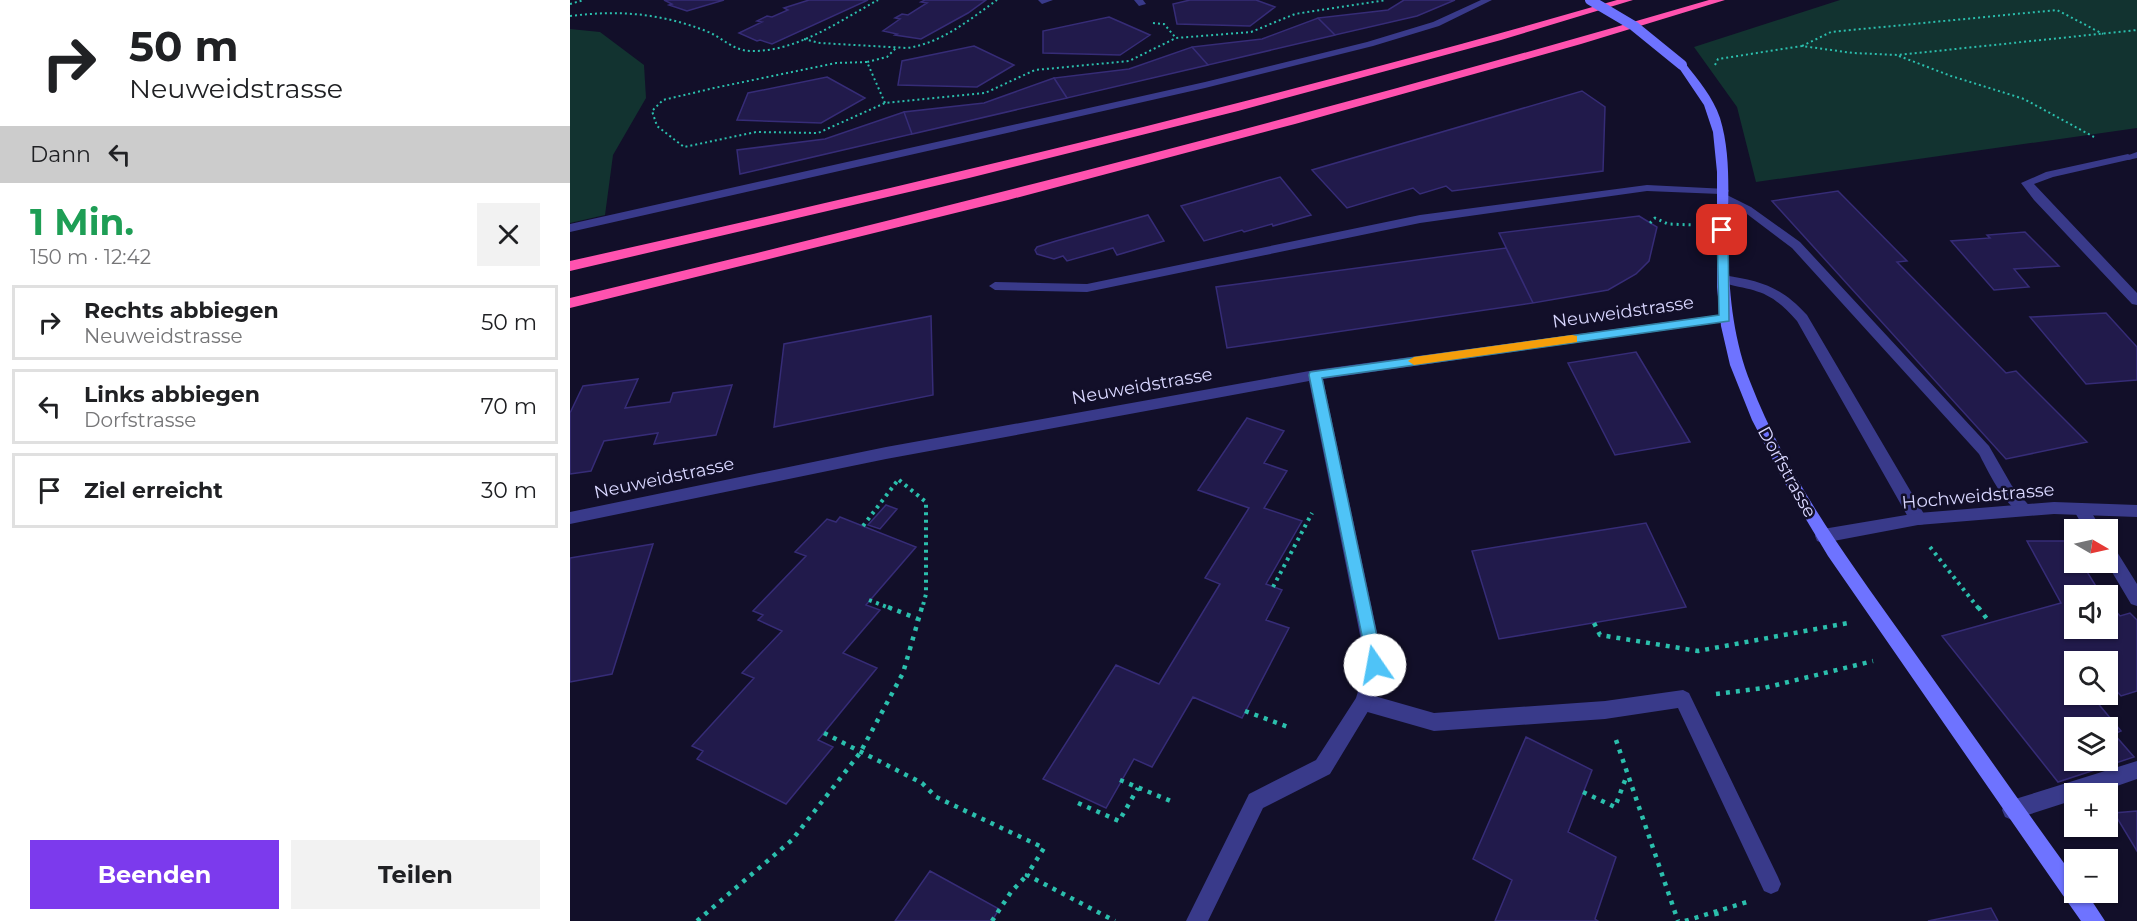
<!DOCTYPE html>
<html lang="de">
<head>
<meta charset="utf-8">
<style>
  :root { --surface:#fff; --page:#f2f2f2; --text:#202124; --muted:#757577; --line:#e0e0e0; --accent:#7c3aed }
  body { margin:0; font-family:Montserrat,sans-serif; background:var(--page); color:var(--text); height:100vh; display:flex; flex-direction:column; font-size:22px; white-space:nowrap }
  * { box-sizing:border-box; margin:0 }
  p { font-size:20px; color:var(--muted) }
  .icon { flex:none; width:33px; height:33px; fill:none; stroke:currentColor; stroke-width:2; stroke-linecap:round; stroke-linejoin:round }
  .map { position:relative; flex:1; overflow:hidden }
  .drawer { display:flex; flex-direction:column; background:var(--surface); width:570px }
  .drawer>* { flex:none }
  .banner { background:#fff; color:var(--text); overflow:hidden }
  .needle { width:39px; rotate:99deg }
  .buttons { position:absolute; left:1494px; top:519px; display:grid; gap:12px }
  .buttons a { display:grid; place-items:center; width:54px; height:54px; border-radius:0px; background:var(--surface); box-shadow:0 2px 4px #0004; font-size:30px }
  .pin { position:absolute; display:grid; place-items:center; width:51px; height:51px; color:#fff; margin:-26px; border-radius:12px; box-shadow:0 3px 9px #0006 }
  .me { position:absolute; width:66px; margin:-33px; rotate:348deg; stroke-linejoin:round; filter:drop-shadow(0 0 4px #0008) }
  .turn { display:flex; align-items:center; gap:21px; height:126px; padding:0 30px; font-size:27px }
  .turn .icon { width:78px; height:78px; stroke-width:2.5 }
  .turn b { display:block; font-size:42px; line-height:51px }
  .then { display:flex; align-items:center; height:57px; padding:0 30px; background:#0003; gap:12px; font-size:22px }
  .round { display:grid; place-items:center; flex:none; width:63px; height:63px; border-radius:0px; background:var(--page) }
  .summary { display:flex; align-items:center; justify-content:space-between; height:102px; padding:0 30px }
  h1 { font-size:36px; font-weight:700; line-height:45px; color:#1e9e55 }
  .action { display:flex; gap:12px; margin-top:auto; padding:12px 30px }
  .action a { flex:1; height:69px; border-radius:0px; background:var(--accent); color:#fff; font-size:24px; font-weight:700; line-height:69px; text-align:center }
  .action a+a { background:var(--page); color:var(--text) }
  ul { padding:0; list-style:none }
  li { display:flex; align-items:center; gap:18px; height:75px; margin:0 12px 9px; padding:0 18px; border:3px solid var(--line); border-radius:0px }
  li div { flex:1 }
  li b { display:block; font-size:22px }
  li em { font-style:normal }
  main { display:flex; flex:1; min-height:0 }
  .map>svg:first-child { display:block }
</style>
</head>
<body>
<main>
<section class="drawer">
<div class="banner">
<div class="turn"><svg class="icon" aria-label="right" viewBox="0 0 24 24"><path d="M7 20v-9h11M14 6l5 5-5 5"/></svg><div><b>50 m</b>Neuweidstrasse</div></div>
<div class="then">Dann<svg class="icon" aria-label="left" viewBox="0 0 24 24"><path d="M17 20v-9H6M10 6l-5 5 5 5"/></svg></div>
</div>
<div class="summary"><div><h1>1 Min.</h1><p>150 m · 12:42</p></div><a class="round"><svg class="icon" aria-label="close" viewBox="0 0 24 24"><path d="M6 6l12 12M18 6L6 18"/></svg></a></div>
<ul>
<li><svg class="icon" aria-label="right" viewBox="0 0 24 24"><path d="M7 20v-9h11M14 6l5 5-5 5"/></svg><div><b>Rechts abbiegen</b><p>Neuweidstrasse</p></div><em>50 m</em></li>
<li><svg class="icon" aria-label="left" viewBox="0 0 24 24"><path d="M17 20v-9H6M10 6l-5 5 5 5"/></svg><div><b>Links abbiegen</b><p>Dorfstrasse</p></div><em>70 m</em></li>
<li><svg class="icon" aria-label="arrive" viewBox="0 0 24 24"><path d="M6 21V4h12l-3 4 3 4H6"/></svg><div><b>Ziel erreicht</b></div><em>30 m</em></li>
</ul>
<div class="action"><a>Beenden</a><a>Teilen</a></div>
</section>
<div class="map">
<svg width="1567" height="921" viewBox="0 0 1567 921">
  <rect width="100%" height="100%" fill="#120f29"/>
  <!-- green -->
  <path fill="#123330" d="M1270 0H1567V128L1186 182 1167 107 1124 47Z
    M0 29 30 32 74 65 76 98 43 155 35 215 0 223Z"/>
  <!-- building -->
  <path fill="#211a4b" stroke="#362c77" stroke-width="1.5" fill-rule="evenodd" d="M94 0H154L117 11 99 5 102 4Z
    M239 0H298L202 44 190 40 187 41 169 33 192 22 187 21 197 16 202 17 218 10 214 8Z
    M355 0H416L398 13 351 39 325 35 327 34 313 31 330 19 325 18 332 14 338 15 357 3 351 2Z
    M620 0H686L705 7 680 26 607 24 603 4Z
    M834 0H885L847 16 765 35 748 18 818 10Z
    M539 17 580 35 550 55 473 53V31Z
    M748 18 765 35 638 65 622 47 692 39Z
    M404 46 444 65 407 87 328 85 332 61Z
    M622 47 638 65 497 98 484 78 559 69Z
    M257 77 295 98 251 123 167 120 178 93Z
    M484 78 497 98 342 134 334 112 414 103Z
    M1012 91 1035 107 1033 171 882 191 876 186 850 194 843 188 777 208 742 170Z
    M334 112 342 134 170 174 167 150 255 139Z
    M710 177 741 215 703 226 702 224 674 232 672 230 634 241 611 206Z
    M1268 191 1337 261 1327 262 1436 373 1446 371 1517 442 1436 459 1202 201Z
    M578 215 594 241 547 255 543 248 497 261 493 256 484 259 467 254 465 250 467 247 486 241Z
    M1069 216 1087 227 1079 261 1066 274 1038 290 963 303 929 233Z
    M1455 232 1489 266 1444 269 1459 287 1424 290 1381 241 1420 238 1417 235Z
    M936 248 963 303 657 348 646 287Z
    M1536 313 1567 347V380L1516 384 1460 317Z
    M361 316 363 395 204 427 214 344Z
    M1066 352 1120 442 1045 455 998 363Z
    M68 379 55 408 100 402 103 393 162 385 146 435 84 444 88 433 34 441 21 471 0 474V413L13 386Z
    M677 418 714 431 694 463 717 471 694 508 732 521 696 584 712 590 696 620 719 628 672 718 623 697 582 767 564 759 536 808 473 779 546 665 589 684 650 584 635 578 679 508 628 490Z
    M316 505 327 509 310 529 298 525Z
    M270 517 346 547 296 605 310 610 273 653 307 668 248 740 263 747 216 804 127 759 133 751 122 746 184 678 172 673 212 631 188 620 193 615 183 611 236 556 225 552 257 519 266 522Z
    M1076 523 1116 607 929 639 902 551Z
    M1457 541H1497L1504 553V562H1511L1532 596H1504V628H1538V602L1550 616 1560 613 1567 620V691L1551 696 1544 688 1538 690V662H1504V694H1524L1521 695 1551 731 1544 734 1564 757 1488 782 1372 636 1491 603ZM1504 728H1538V760H1504Z
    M83 544 42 674 0 682V558Z
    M956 737 1022 770 998 832 1046 857 1025 919 1028 921H925L942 880 903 859Z
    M1567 811V851L1544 813Z
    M360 871 429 909 422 921H325Z
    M1421 908 1428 921H1358Z"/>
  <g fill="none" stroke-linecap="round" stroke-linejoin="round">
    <!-- path-far3 -->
    <path stroke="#2bbfad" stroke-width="2" stroke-dasharray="2 3" stroke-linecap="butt" d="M0 4 14 0
      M0 16C48 10 90 13 136 31 152 37 163 51 181 51 227 52 269 21 308 0
      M583 23 594 24 606 38
      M234 39 250 43 337 48C372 43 399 20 427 0
      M1232 46 1261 32 1487 10 1533 34
      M1329 56 1381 76 1454 99 1524 137
      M297 62 266 63 144 88 93 100 82 111 87 126 114 147 186 132 248 133 315 103 415 93 465 70 559 61 606 38 681 32 725 14 816 0
      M1145 65 1148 59 1232 46 1283 53 1328 55 1567 30
      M315 103 297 62 317 57 326 48"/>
    <!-- path-far2 -->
    <path stroke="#2bbfad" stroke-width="3" stroke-dasharray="2 4" stroke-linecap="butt" d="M1080 223 1085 218 1098 224 1124 225"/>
    <!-- path-far1 -->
    <path stroke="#2bbfad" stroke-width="4" stroke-dasharray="3 4.5" stroke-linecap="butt" d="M329 480 356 502V594L352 609
      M293 526 328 480
      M1360 547 1409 609
      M703 587 742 513
      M299 600 322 609"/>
    <!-- path -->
    <path stroke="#2bbfad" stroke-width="4.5" stroke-dasharray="4 6" stroke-linecap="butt" d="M318 607 348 619
      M1408 607 1420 623
      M1024 623 1030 635 1128 651 1278 623
      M1146 694 1194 688 1303 661
      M675 711 718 727
      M254 733 352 783 366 797 474 848 457 875 545 921
      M1046 740 1108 921
      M550 780 603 802
      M1013 792 1045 807 1057 775
      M508 803 549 821 568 788
      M1146 912 1148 921
      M127 921 222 840 290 753 333 673 352 607
      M422 921 441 892 457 875
      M1115 921 1177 902"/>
    <!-- lane -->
    <path fill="#393a8a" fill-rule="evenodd" d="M911 0H922L869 26 803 46 635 88 0 232V224L635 82 797 42 863 22Z
      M1567 152V158L1558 160 1553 157Z
      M1077 185 1157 189 1159 191 1155 194 1181 207 1230 242 1419 446 1442 486 1463 510 1461 514C1441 521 1417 469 1409 454L1222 248 1173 211 1149 199 1147 197 1150 194 1077 191 850 223 517 292 425 290 419 286 425 282 517 284 850 215Z
      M1153 275C1191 281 1210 286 1237 315L1354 514 1356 519 1354 524 1348 525 1342 524 1227 321C1198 288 1187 292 1149 282L1147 279Z
      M1511 503 1517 505 1532 530H1515L1503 509 1505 505Z
      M1538 545 1544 547 1567 584V606L1561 604 1536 562Z
      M1113 690 1119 693 1208 877 1211 884 1208 891 1201 894 1194 891 1108 708 1035 719 864 731 794 711 788 708 785 702 788 696 794 693 864 713 1035 701Z
      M1567 761V779L1524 794H1504V800L1442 820 1435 817 1432 810 1435 803 1442 800Z"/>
    <!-- street -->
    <path fill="#393a8a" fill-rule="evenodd" d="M468 0H483L472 4Z
      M564 0H573L576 4 569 6Z
      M1558 154 1563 157 1562 159 1483 177 1464 184 1567 293V305L1562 304 1464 200 1451 183 1476 172Z
      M1155 314 1160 315 1162 318 1160 321 753 379 814 665 800 708 760 774 693 808 638 921H616L679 794 746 760 786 698 796 665 739 381 316 459 0 524V512L316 447 745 370Z
      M1484 502 1567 505V517L1484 514 1348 525 1253 543 1247 541 1245 536 1247 531 1253 529 1348 513Z"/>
    <!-- secondary -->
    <path fill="#6e73ff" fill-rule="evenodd" d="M1109 63H1115C1128 80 1143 97 1150 118 1161 154 1158 192 1158 229 1158 282 1161 334 1181 384 1217 477 1277 558 1334 638 1391 718 1447 798 1504 877V892H1516L1535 921H1511L1492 894 1258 556 1219 491 1182 420 1160 365 1151 326 1147 287V172L1143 132 1134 105 1107 65Z"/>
    <!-- highway -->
    <path fill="#ff52af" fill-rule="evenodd" d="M1047 0H1063L931 40 668 111 399 178 0 271V261C351 183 701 100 1047 0Z
      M1139 0H1155L1011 44 725 124 438 200 0 308V298C382 207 762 110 1139 0Z"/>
    <!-- secondary-bridge -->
    <path stroke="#6e73ff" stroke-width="10" d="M1020 0 1064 26 1112 65"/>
  </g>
  <!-- route -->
  <path fill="#4fc3f7" stroke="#337fa1" stroke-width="1.5" d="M1152 227 1158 230 1159 321 752 378 813 665 810 670 805 672 799 670 739 375 740 372 1149 315 1147 230Z"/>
  <!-- slow -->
  <path fill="#f59e0b" d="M1002 335 1007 336V342L844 365 838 361 844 357Z"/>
  <g text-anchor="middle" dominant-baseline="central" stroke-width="5" stroke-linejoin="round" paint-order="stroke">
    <!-- street labels -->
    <g font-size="18" fill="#d9d7ff" stroke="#120f29">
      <text transform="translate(1053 312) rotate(-8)">Neuweidstrasse</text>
      <text transform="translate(572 386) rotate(-10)">Neuweidstrasse</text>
      <text transform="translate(1217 472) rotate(61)">Dorfstrasse</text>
      <text transform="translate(94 478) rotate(-12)">Neuweidstrasse</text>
      <text transform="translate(1408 496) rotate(-5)">Hochweidstrasse</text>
    </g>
  </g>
</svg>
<div class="buttons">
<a><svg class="needle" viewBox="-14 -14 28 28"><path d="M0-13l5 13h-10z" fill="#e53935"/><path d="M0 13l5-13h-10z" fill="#757577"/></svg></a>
<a><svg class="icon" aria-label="sound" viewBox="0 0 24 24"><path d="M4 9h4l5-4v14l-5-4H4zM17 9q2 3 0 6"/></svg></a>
<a><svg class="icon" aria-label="search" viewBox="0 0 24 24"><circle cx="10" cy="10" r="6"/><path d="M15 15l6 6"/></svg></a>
<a><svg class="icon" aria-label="layers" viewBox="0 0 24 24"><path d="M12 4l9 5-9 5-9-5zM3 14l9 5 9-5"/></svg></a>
<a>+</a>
<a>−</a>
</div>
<div class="pin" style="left:1152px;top:230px;background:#d93025"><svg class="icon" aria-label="arrive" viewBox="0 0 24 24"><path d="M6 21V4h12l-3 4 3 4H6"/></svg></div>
<svg class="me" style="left:805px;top:665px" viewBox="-20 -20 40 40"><circle r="19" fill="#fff"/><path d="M0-13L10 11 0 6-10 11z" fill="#4fc3f7"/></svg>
</div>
</main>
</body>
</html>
